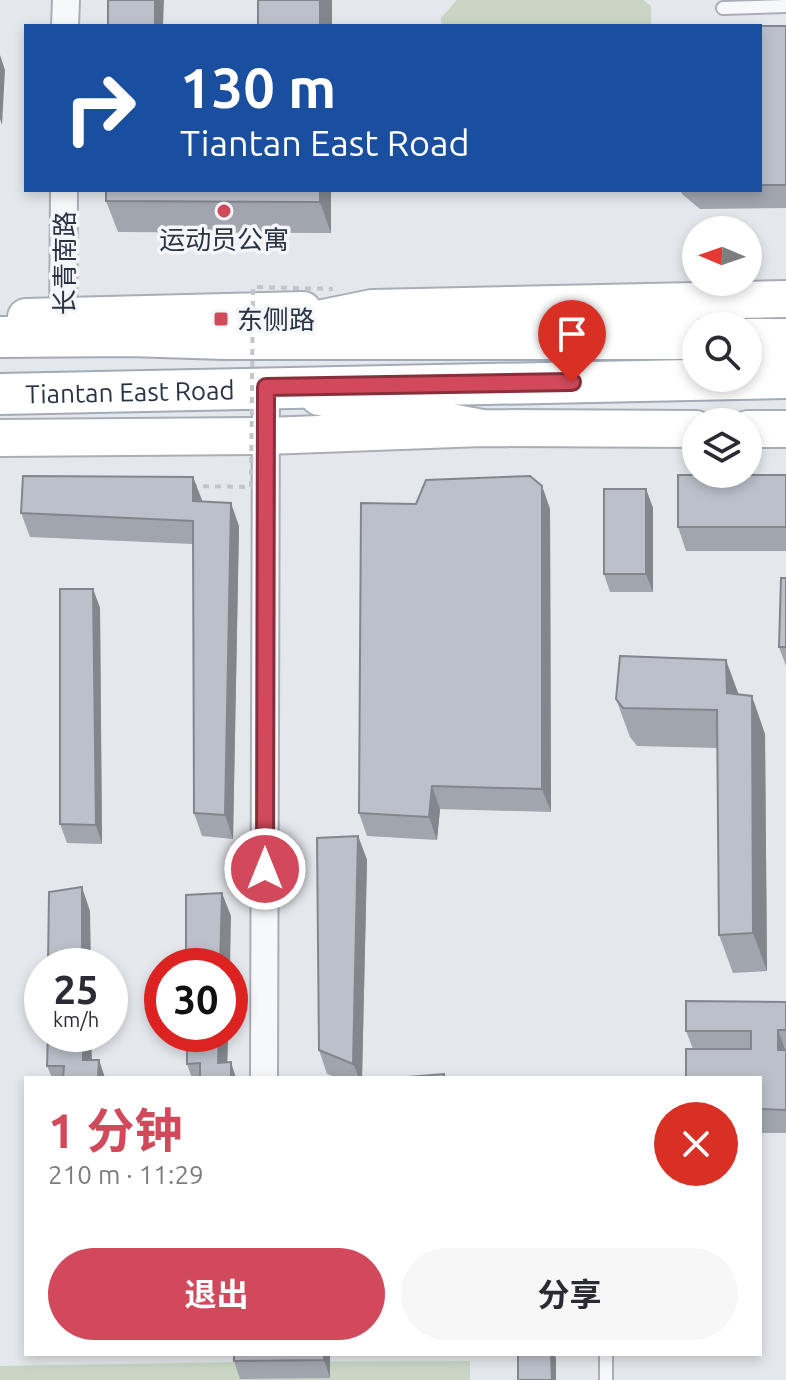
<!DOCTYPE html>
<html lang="zh">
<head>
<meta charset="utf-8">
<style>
  :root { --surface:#fff; --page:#f7f7f7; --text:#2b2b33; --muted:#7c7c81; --accent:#d1495b }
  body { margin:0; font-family:Ubuntu,"Noto Sans SC",sans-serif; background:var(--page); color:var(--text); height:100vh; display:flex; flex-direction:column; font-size:30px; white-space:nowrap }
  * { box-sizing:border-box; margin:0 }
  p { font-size:26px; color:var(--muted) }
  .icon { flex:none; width:44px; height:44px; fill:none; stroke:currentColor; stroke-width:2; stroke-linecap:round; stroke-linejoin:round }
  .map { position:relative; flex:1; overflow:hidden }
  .side { position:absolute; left:24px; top:1076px; width:738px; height:280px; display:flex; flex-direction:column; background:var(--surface); border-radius:0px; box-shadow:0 4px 12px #0003 }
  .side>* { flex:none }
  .top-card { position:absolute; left:24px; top:24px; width:738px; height:168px; border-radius:0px; box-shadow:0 4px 12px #0003; background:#1a4fa0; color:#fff; overflow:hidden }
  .needle { width:52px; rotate:272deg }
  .fabs { position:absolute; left:682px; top:216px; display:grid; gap:16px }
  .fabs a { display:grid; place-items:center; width:80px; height:80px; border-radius:50%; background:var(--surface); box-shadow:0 4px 12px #0003; font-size:40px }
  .speed { position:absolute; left:24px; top:948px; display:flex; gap:16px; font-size:40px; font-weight:700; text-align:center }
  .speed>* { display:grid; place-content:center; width:104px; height:104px; border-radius:50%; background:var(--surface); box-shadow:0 4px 12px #0003; line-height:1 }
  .speed small { font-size:20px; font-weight:400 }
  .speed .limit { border:12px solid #d22; background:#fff; color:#111 }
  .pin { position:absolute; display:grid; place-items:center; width:68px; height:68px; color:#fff; margin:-82px -34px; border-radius:50% 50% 50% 0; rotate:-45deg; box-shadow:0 0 8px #0007 }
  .pin .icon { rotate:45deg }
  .me { position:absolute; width:88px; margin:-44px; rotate:0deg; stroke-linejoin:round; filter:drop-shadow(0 0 6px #0008) }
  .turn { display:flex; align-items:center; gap:28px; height:168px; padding:0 24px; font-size:36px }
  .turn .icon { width:104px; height:104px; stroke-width:2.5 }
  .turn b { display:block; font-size:56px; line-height:68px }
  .round { display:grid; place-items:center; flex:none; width:84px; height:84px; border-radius:42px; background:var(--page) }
  .overview { display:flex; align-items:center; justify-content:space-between; height:136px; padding:0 24px }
  h1 { font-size:48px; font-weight:700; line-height:60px; color:var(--accent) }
  .action { display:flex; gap:16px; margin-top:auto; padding:16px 24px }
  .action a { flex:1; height:92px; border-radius:48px; background:var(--accent); color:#fff; font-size:32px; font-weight:700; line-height:92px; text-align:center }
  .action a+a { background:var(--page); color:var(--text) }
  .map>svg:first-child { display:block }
</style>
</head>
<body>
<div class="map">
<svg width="786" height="1380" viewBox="0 0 786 1380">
  <rect width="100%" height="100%" fill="#e4e7ec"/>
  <!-- green -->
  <path fill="#c9d6c5" d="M457 0H643L651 6V26H441V18Z
    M470 1361V1380H0V1366L240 1362Z"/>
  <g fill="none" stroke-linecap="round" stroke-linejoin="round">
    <!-- lane casing -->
    <g stroke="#a9aeb7" stroke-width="16">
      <path id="lane" d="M723 8 786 6
        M606 1354V1380"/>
    </g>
    <!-- street casing -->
    <g stroke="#a9aeb7" stroke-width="30">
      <path id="street" d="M65 26 66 0
        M63 333 64 190
        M264 1078 266 387"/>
    </g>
    <!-- secondary casing -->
    <g stroke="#a9aeb7" stroke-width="40">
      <path id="secondary" d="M26 317 303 310
        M270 329 372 308 786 299
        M319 397 482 428 696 429
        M748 429H786
        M0 438 266 436 482 428"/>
    </g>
    <!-- primary casing -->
    <g stroke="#a3abb8" stroke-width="44">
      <g id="primary">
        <path d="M0 337 129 336 225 339H696"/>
        <path d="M748 339H786"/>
        <path id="s1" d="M0 394 786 378"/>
      </g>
    </g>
    <!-- lane -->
    <use href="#lane" stroke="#f7f8fa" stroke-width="12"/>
    <!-- street -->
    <use href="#street" stroke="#f7f8fa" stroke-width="26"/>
    <!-- secondary -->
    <use href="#secondary" stroke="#fff" stroke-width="36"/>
    <!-- primary -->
    <use href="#primary" stroke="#fff" stroke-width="40"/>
    <!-- path-bridge -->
    <path stroke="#c2c5cb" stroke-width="4" stroke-dasharray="6 6" stroke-linecap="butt" d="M191 486 251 487 253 287 333 289"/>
  </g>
  <!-- wall -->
  <path fill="#a1a5ae" d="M760 26H786V208L700 209 682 194 680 190H760Z
    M331 190V233L118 232 106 201Z
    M786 475V551H686L678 527Z
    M193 477 202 502 239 526 233 839 202 836 194 813 193 544 30 537 21 513Z
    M542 486 550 509 551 812 440 809 437 840 367 836 359 813 416 504Z
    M646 489 653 508V592H610L604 574Z
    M786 578V666L779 647Z
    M93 589 100 608 102 844 67 843 60 824Z
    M738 694 765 734 767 971 733 973 719 935 717 748 637 746 630 737 616 699Z
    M358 836 367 860 362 1078H338L327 1074 319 1050Z
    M786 1002V1133H760V1078L693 1049 686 1031Z
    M48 1034H91L92 1060H99L105 1078H52L47 1066Z
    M187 1034H228L227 1062 236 1078H192L187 1064Z
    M330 1354V1378L240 1379 234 1361Z"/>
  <!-- shaded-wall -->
  <path fill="#83868d" d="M155 0H164L163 26H155Z
    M320 0H332V26H320Z
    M0 55 5 70 2 125 0 119Z
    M320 190H331V233L320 202Z
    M193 477 202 500V525L193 501Z
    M542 486 550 509 551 812 542 789Z
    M646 489 653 508V592L646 574Z
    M231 503 239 526 233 839 225 815Z
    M93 589 100 608 102 844 96 825Z
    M726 660 740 698 727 693Z
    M752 696 765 734 767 971 753 933Z
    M432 786 440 809 437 840 429 817Z
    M358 836 367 860 362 1078H359L353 1064Z
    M82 887 90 911 91 966H82Z
    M222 893 231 916 230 966H220Z
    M778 1030 786 1052 778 1050Z
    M83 1034H91L92 1078 83 1060Z
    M219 1034H228L227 1078 218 1063Z
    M99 1060 105 1078H98Z
    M231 1062 236 1078H231Z
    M324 1354H330V1378L324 1360Z
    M551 1354H554L556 1358V1380H552Z"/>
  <!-- building -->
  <path fill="#bbc0ca" stroke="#83868d" stroke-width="2" d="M108 0H155V26H108Z
    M258 0H320V26H258Z
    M691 26H786V185H760V26Z
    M106 190H320V202L106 201Z
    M678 475H786V527H678Z
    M23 476 193 477V501L231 503 225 815 194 813 193 521 21 513Z
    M530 476 542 486V789L432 786 429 817 359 813 361 503 416 504 426 480Z
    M604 489H646V574H604Z
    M781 578H786V647H779Z
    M60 589H93L96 825 60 824Z
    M620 656 726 660 727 693 752 696 753 933 719 935 717 710 623 708 616 699Z
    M358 836 353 1064 319 1050 317 838Z
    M82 887V966H48L49 892Z
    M222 893 220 966H186V895Z
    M686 1001 786 1002V1030H778V1050H786V1110L760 1109V1078H686V1049H751V1031H686Z
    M48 1034H83V1060H99L98 1078H63L64 1066H47Z
    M187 1034H219L218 1063 231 1062V1078H200V1063L187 1064Z
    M444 1074V1078H395Z
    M234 1354H324V1360L234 1361Z
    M518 1354H551L552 1380H518Z"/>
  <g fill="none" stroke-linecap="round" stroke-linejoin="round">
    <!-- route casing -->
    <g stroke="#882f3b" stroke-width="20">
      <path id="route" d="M265 869 266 387 572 382"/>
    </g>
    <!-- route -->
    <use href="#route" stroke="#d1495b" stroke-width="14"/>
  </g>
  <!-- markers -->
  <g fill="#d1495b" stroke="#f4f6f9" stroke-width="3">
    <circle cx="224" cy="211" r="8"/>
    <rect x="213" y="311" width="16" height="16" rx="4"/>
  </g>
  <g text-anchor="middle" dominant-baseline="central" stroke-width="7" stroke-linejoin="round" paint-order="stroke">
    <!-- poi labels -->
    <g font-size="26" fill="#2b3445" stroke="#f4f6f9">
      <text x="224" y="239">运动员公寓</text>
      <text x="237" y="319" text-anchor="start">东侧路</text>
    </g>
    <!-- street labels -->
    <g font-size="26" fill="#2b3445" stroke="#f4f6f9">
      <text transform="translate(64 263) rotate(-90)">长青南路</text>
      <text stroke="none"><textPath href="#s1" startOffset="130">Tiantan East Road</textPath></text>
    </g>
  </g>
</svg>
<div class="fabs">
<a><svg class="needle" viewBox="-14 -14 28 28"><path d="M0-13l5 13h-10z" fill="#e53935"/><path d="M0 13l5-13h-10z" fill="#7c7c81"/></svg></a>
<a><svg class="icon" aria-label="search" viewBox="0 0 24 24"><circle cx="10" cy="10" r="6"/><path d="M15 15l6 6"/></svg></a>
<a><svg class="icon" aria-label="layers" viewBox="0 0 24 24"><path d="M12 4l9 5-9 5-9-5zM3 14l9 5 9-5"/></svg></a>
</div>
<div class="speed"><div>25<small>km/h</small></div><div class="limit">30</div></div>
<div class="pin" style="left:572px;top:382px;background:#d93025"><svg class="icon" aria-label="arrive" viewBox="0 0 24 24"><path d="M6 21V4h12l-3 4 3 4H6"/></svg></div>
<svg class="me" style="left:265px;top:869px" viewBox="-20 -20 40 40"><circle r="17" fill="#d1495b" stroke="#fff" stroke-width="3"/><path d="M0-11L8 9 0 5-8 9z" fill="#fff"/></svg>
<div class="top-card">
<div class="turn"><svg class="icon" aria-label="right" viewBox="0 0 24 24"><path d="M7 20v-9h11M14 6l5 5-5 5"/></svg><div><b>130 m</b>Tiantan East Road</div></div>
</div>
<section class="side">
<div class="overview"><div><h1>1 分钟</h1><p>210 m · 11:29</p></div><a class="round" style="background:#d93025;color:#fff"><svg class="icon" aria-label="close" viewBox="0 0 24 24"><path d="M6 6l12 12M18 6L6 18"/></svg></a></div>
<div class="action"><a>退出</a><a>分享</a></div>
</section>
</div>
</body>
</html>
